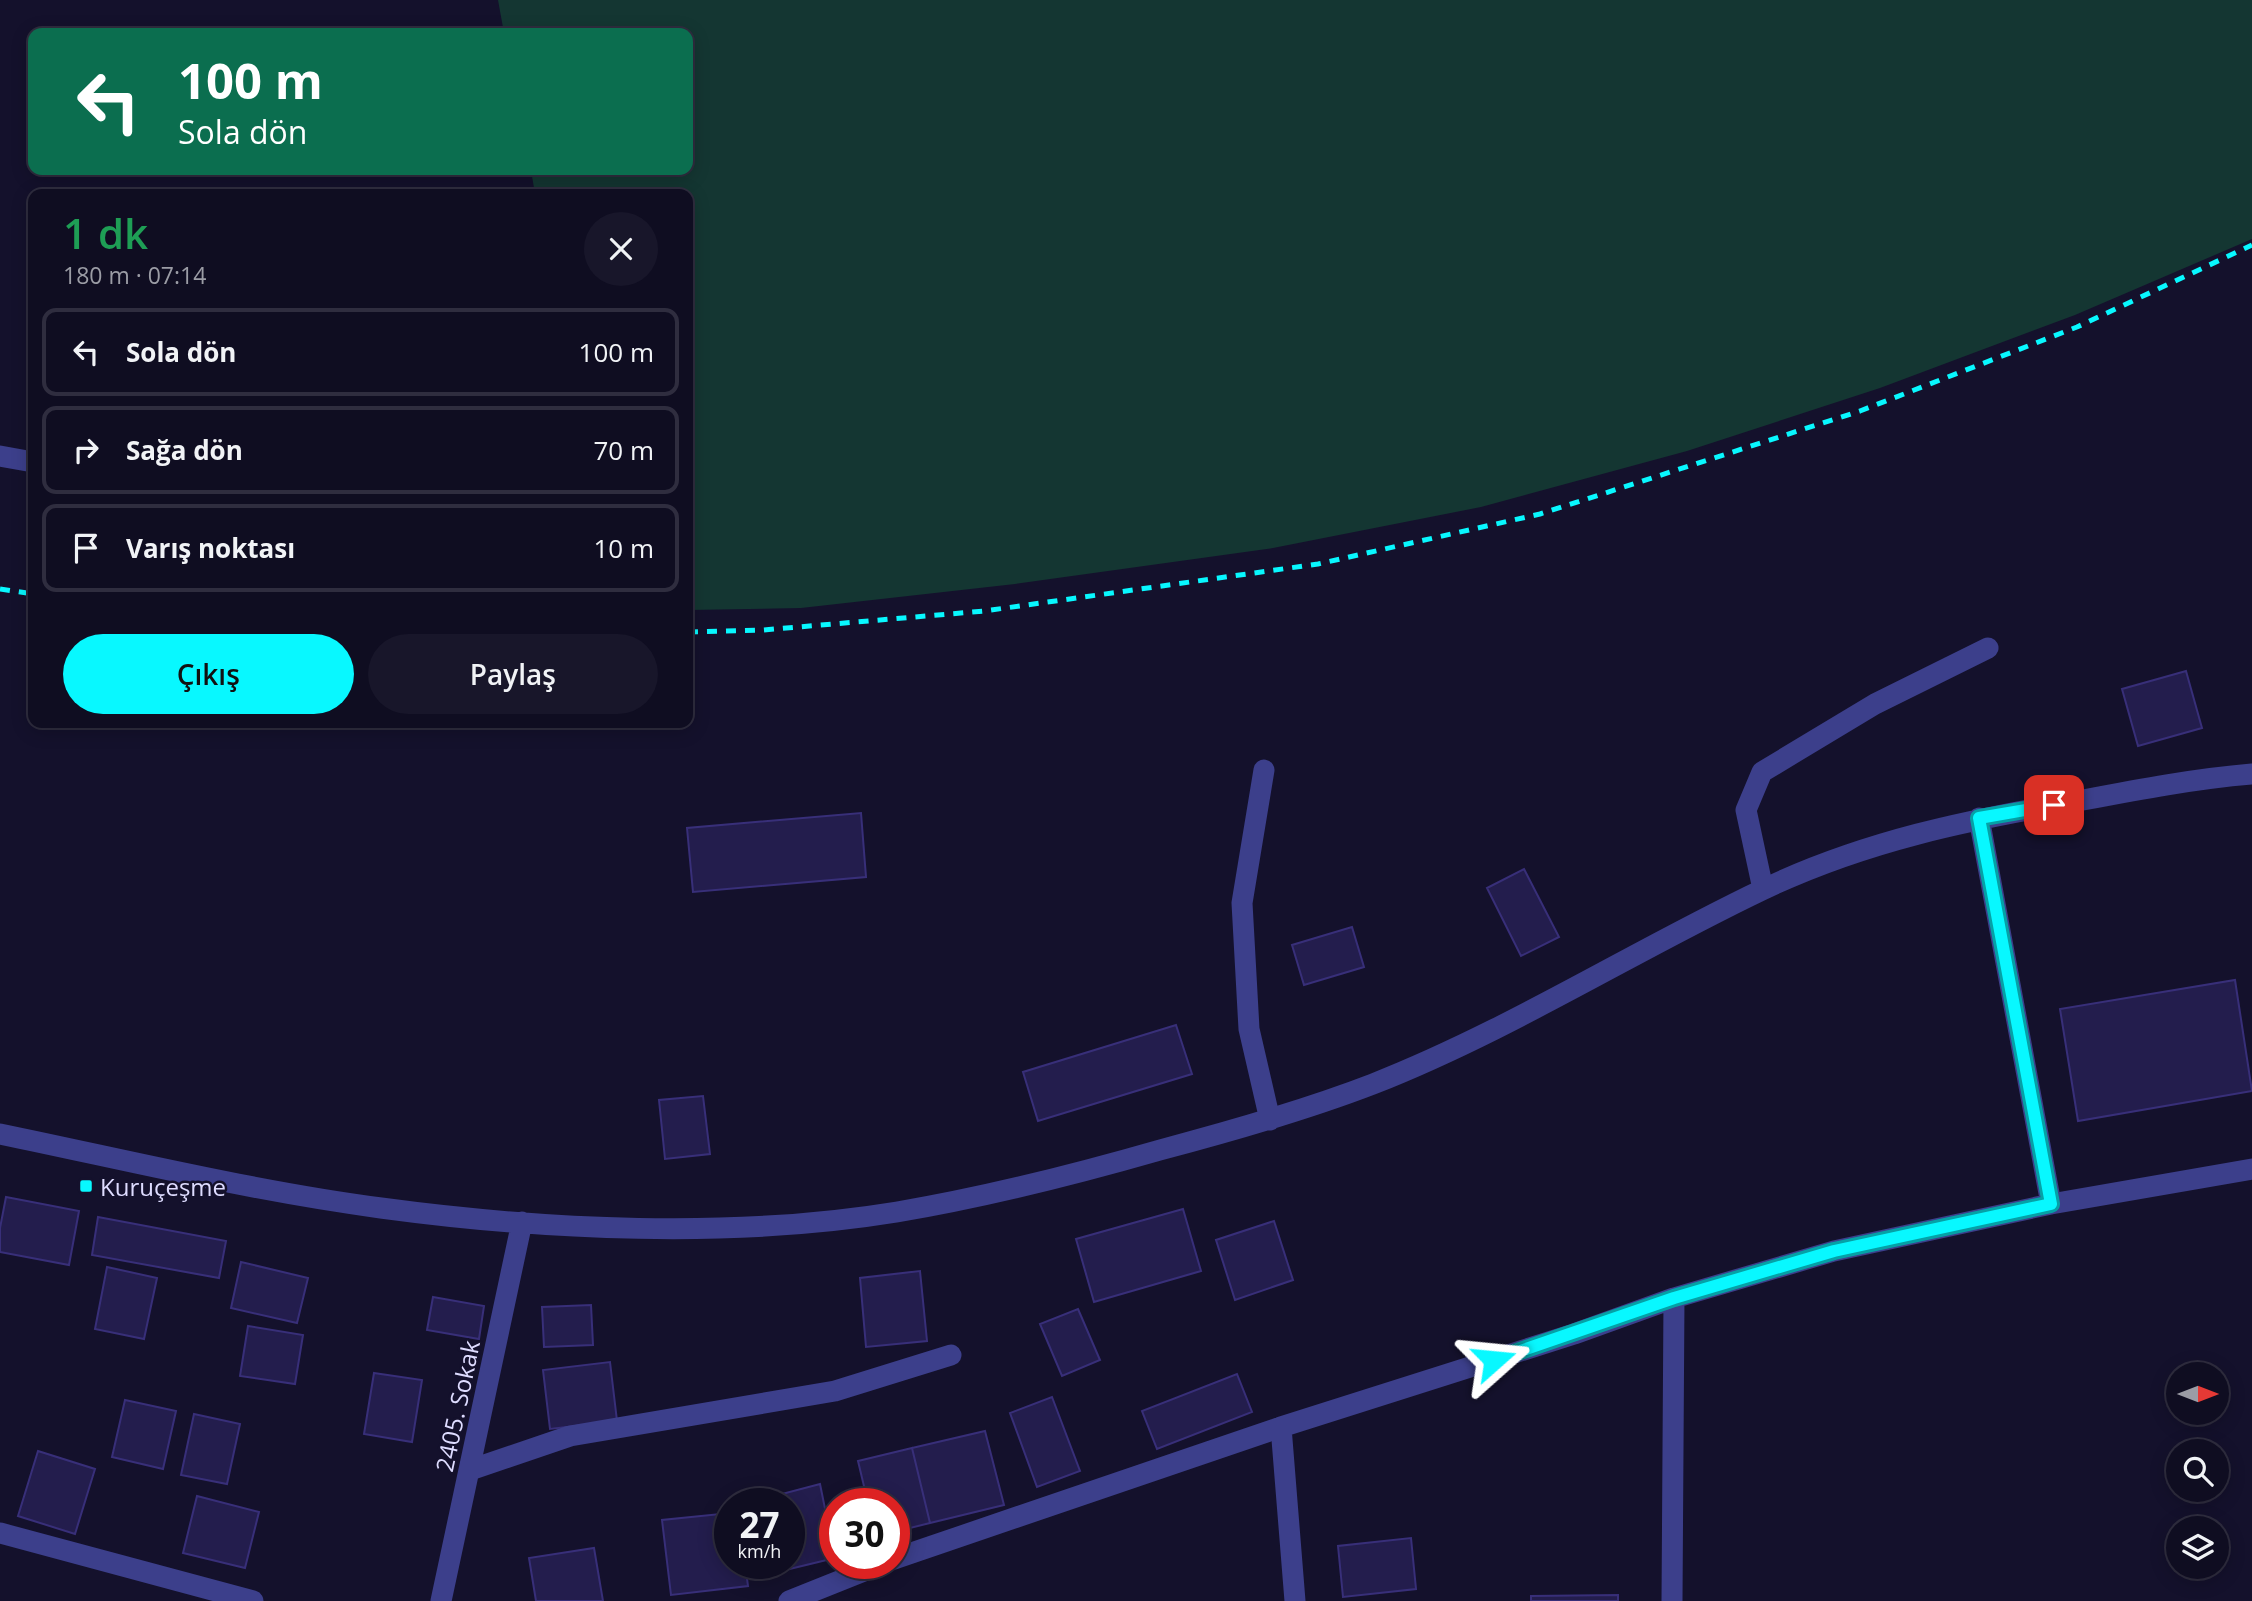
<!DOCTYPE html>
<html lang="tr">
<head>
<meta charset="utf-8">
<style>
  :root { --surface:#0f0d21; --page:#18162a; --text:#f1f3f6; --muted:#9b9ca5; --line:#2f2d3f; --accent:#08f8ff }
  body { margin:0; font-family:"Open Sans",sans-serif; background:var(--page); color:var(--text); height:100vh; display:flex; flex-direction:column; font-size:26px; white-space:nowrap }
  * { box-sizing:border-box; margin:0 }
  p { font-size:23px; color:var(--muted) }
  .icon { flex:none; width:38px; height:38px; fill:none; stroke:currentColor; stroke-width:2; stroke-linecap:round; stroke-linejoin:round }
  .map { position:relative; flex:1; overflow:hidden }
  .drawer { position:absolute; left:28px; top:189px; width:665px; height:539px; display:flex; flex-direction:column; background:var(--surface); border-radius:14px; box-shadow:0 4px 18px #0003,0 0 0 2px var(--line) }
  .drawer>* { flex:none }
  .banner { position:absolute; left:28px; top:28px; width:665px; height:147px; border-radius:14px; box-shadow:0 4px 18px #0003,0 0 0 2px var(--line); background:#0b6e4f; color:#fff; overflow:hidden }
  .needle { width:46px; rotate:90deg }
  .tools { position:absolute; left:2166px; top:1362px; display:grid; gap:14px }
  .tools a { display:grid; place-items:center; width:63px; height:63px; border-radius:50%; background:var(--surface); box-shadow:0 4px 18px #0003,0 0 0 2px var(--line); font-size:35px }
  .speed { position:absolute; left:714px; top:1488px; display:flex; gap:14px; font-size:35px; font-weight:700; text-align:center }
  .speed>* { display:grid; place-content:center; width:91px; height:91px; border-radius:50%; background:var(--surface); box-shadow:0 4px 18px #0003,0 0 0 2px var(--line); line-height:1 }
  .speed small { font-size:18px; font-weight:400 }
  .speed .limit { border:10px solid #d22; background:#fff; color:#111 }
  .pin { position:absolute; display:grid; place-items:center; width:60px; height:60px; color:#fff; margin:-30px; border-radius:14px; box-shadow:0 4px 10px #0006 }
  .me { position:absolute; width:77px; margin:-38px; rotate:72deg; stroke-linejoin:round; filter:drop-shadow(0 0 5px #0008) }
  .turn { display:flex; align-items:center; gap:24px; height:147px; padding:0 35px; font-size:32px }
  .turn .icon { width:91px; height:91px; stroke-width:2.5 }
  .turn b { display:block; font-size:49px; line-height:60px }
  .round { display:grid; place-items:center; flex:none; width:74px; height:74px; border-radius:37px; background:var(--page) }
  .overview { display:flex; align-items:center; justify-content:space-between; height:119px; padding:0 35px }
  h1 { font-size:42px; font-weight:600; line-height:52px; color:#1e9e55 }
  .action { display:flex; gap:14px; margin-top:auto; padding:14px 35px }
  .action a { flex:1; height:80px; border-radius:42px; background:var(--accent); color:#111; font-size:28px; font-weight:600; line-height:80px; text-align:center }
  .action a+a { background:var(--page); color:var(--text) }
  ul { padding:0; list-style:none }
  li { display:flex; align-items:center; gap:21px; height:88px; margin:0 14px 10px; padding:0 21px; border:4px solid var(--line); border-radius:14px }
  li div { flex:1 }
  li b { display:block; font-size:26px }
  li em { font-style:normal }
  .map>svg:first-child { display:block }
</style>
</head>
<body>
<div class="map">
<svg width="2252" height="1601" viewBox="0 0 2252 1601">
  <rect width="100%" height="100%" fill="#14112c"/>
  <!-- green -->
  <path fill="#143632" d="M498 0H2252V239L2075 315 1880 388 1687 451 1481 507 1273 548 1015 584 801 608 688 610V194H535L531 170H688V33H504Z"/>
  <!-- building -->
  <path fill="#231d4d" stroke="#382f79" stroke-width="2" d="M2186 671 2202 728 2138 746 2122 689Z
    M861 813 866 877 693 892 687 828Z
    M1524 869 1559 937 1521 956 1487 888Z
    M1352 927 1364 967 1304 985 1292 945Z
    M2235 980 2252 1091 2078 1121 2060 1009Z
    M1176 1025 1192 1074 1038 1121 1023 1072Z
    M703 1096 710 1154 665 1159 659 1100Z
    M6 1197 79 1211 69 1265 0 1252V1228Z
    M1183 1209 1201 1271 1094 1302 1076 1239Z
    M98 1217 226 1241 219 1278 92 1255Z
    M1274 1221 1293 1280 1235 1300 1216 1240Z
    M241 1262 308 1278 297 1323 231 1308Z
    M107 1267 157 1278 144 1339 95 1329Z
    M920 1271 927 1341 866 1347 860 1278Z
    M433 1297 484 1306 479 1339 427 1330Z
    M591 1305 593 1345 544 1347 542 1307Z
    M1078 1309 1100 1360 1062 1376 1040 1324Z
    M248 1326 303 1335 295 1384 240 1376Z
    M610 1362 617 1421 550 1429 543 1370Z
    M374 1373 422 1380 412 1442 364 1434Z
    M1237 1374 1252 1412 1157 1449 1142 1411Z
    M1052 1397 1080 1471 1037 1487 1010 1413Z
    M125 1400 176 1411 163 1469 112 1457Z
    M194 1414 240 1424 227 1484 181 1475Z
    M985 1431 1004 1505 930 1523 912 1448Z
    M912 1448 930 1523 894 1532V1503H868L858 1461Z
    M38 1451 95 1469 75 1534 18 1516Z
    M820 1484 835 1558 773 1573 770 1563H789V1503H756L755 1501Z
    M197 1496 259 1512 245 1568 183 1553Z
    M730 1513V1563H745L748 1586 671 1595 662 1520Z
    M1411 1538 1416 1589 1343 1597 1338 1546Z
    M594 1548 603 1601H536L529 1558Z
    M1618 1595V1601H1531V1596Z"/>
  <g fill="none" stroke-linecap="round" stroke-linejoin="round">
    <!-- minor -->
    <path stroke="#3c3f8b" stroke-width="21" d="M0 456 33 462
      M1264 770 1242 903 1249 1029 1270 1120
      M1979 818 2051 1204
      M1763 889 1746 810 1762 772 1875 704 1988 648
      M0 1134C126 1160 253 1191 381 1208 544 1230 733 1239 897 1212 986 1197 1073 1175 1160 1150 1232 1131 1303 1111 1373 1084 1508 1031 1632 952 1762 890 1864 841 1968 820 2078 801 2136 790 2193 779 2252 774
      M1281 1427 1295 1601
      M470 1470 570 1436 835 1391 951 1355
      M0 1533 253 1601
      M894 1559 1281 1427 1574 1334 1674 1298 1834 1251 2051 1204 2252 1169
      M441 1601 522 1222
      M789 1601 884 1563
      M1672 1601 1674 1298"/>
    <!-- rail -->
    <path stroke="#08f8ff" stroke-width="5" stroke-dasharray="10 9" stroke-linecap="butt" d="M0 589 33 594
      M688 632 763 630 984 611 1318 564 1540 514 1860 411 2077 327 2252 245"/>
  </g>
  <g fill="none" stroke-linecap="round" stroke-linejoin="round">
    <!-- route casing -->
    <g stroke="#05a1a6" stroke-width="18">
      <path id="route" d="M1494 1360 1674 1298 1834 1251 2051 1204 1979 818 2054 805"/>
    </g>
    <!-- route -->
    <use href="#route" stroke="#08f8ff" stroke-width="12"/>
  </g>
  <!-- markers -->
  <rect fill="#08f8ff" stroke="#14112c" stroke-width="2.5" x="79" y="1179" width="14" height="14" rx="3.5"/>
  <g text-anchor="middle" dominant-baseline="central" stroke-width="5" stroke-linejoin="round" paint-order="stroke">
    <!-- poi labels -->
    <g font-size="24" fill="#dedcff" stroke="#14112c" text-anchor="start">
      <text x="100" y="1186">Kuruçeşme</text>
    </g>
    <!-- street labels -->
    <g font-size="24" fill="#dedcff" stroke="#14112c">
      <text transform="translate(457 1406) rotate(-78)">2405. Sokak</text>
    </g>
  </g>
</svg>
<div class="tools">
<a><svg class="needle" viewBox="-14 -14 28 28"><path d="M0-13l5 13h-10z" fill="#e53935"/><path d="M0 13l5-13h-10z" fill="#9b9ca5"/></svg></a>
<a><svg class="icon" aria-label="search" viewBox="0 0 24 24"><circle cx="10" cy="10" r="6"/><path d="M15 15l6 6"/></svg></a>
<a><svg class="icon" aria-label="layers" viewBox="0 0 24 24"><path d="M12 4l9 5-9 5-9-5zM3 14l9 5 9-5"/></svg></a>
</div>
<div class="speed"><div>27<small>km/h</small></div><div class="limit">30</div></div>
<div class="pin" style="left:2054px;top:805px;background:#d93025"><svg class="icon" aria-label="arrive" viewBox="0 0 24 24"><path d="M6 21V4h12l-3 4 3 4H6"/></svg></div>
<svg class="me" style="left:1494px;top:1360px" viewBox="-20 -20 40 40"><path d="M0-17L14 15 0 8-14 15z" fill="#08f8ff" stroke="#fff" stroke-width="4"/></svg>
<div class="banner">
<div class="turn"><svg class="icon" aria-label="left" viewBox="0 0 24 24"><path d="M17 20v-9H6M10 6l-5 5 5 5"/></svg><div><b>100 m</b>Sola dön</div></div>
</div>
<section class="drawer">
<div class="overview"><div><h1>1 dk</h1><p>180 m · 07:14</p></div><a class="round"><svg class="icon" aria-label="close" viewBox="0 0 24 24"><path d="M6 6l12 12M18 6L6 18"/></svg></a></div>
<ul>
<li><svg class="icon" aria-label="left" viewBox="0 0 24 24"><path d="M17 20v-9H6M10 6l-5 5 5 5"/></svg><div><b>Sola dön</b></div><em>100 m</em></li>
<li><svg class="icon" aria-label="right" viewBox="0 0 24 24"><path d="M7 20v-9h11M14 6l5 5-5 5"/></svg><div><b>Sağa dön</b></div><em>70 m</em></li>
<li><svg class="icon" aria-label="arrive" viewBox="0 0 24 24"><path d="M6 21V4h12l-3 4 3 4H6"/></svg><div><b>Varış noktası</b></div><em>10 m</em></li>
</ul>
<div class="action"><a>Çıkış</a><a>Paylaş</a></div>
</section>
</div>
</body>
</html>
